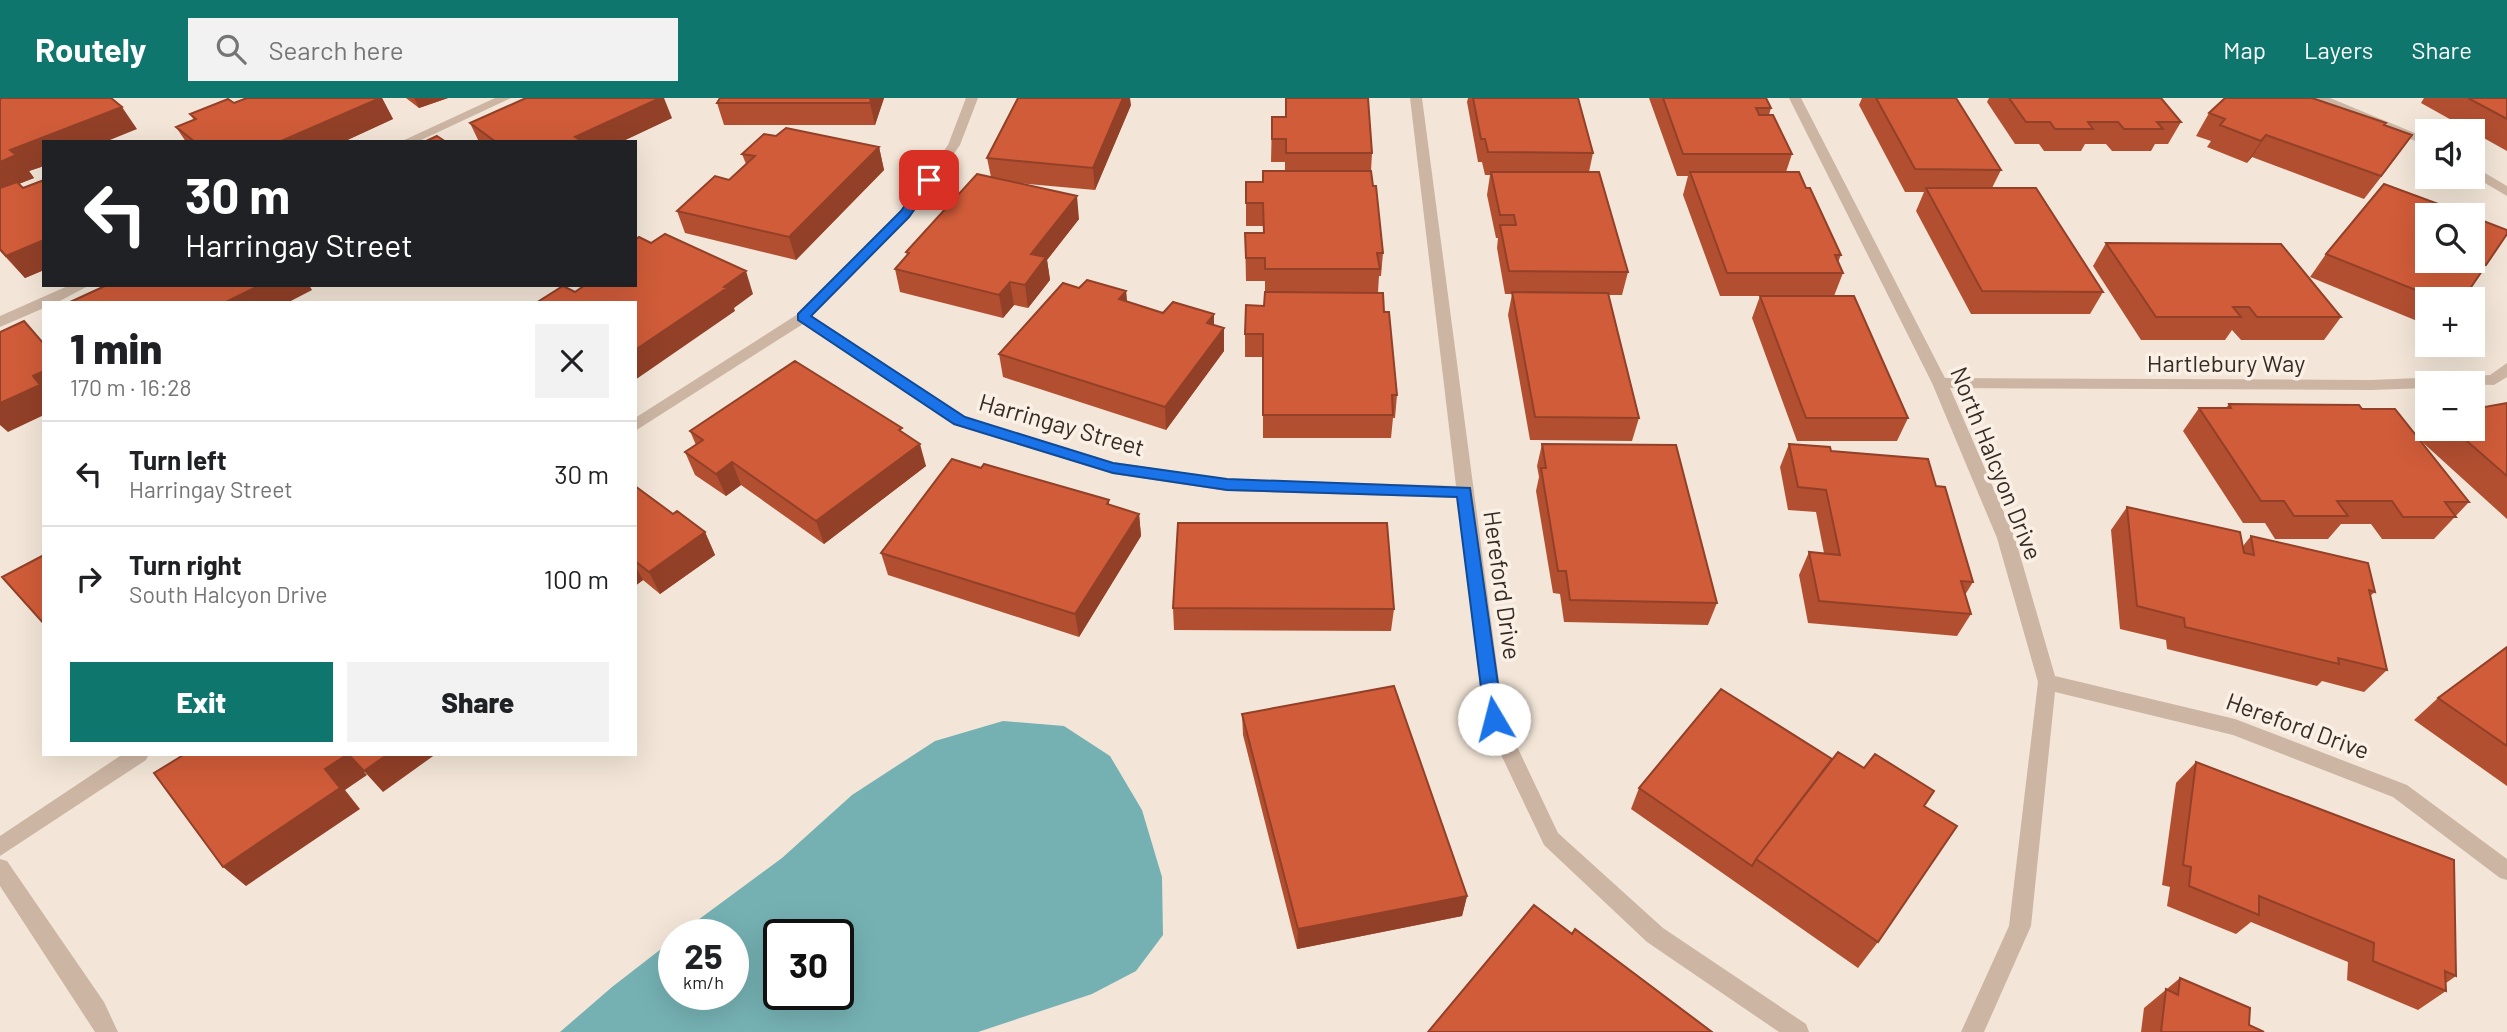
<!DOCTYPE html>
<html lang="en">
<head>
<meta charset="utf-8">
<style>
  :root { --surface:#fff; --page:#f2f2f2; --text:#202124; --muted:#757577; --line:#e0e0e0; --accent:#0f766e }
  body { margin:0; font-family:Barlow,sans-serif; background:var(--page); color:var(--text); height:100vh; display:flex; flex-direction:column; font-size:26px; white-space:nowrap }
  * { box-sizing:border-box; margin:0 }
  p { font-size:23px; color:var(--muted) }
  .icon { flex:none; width:38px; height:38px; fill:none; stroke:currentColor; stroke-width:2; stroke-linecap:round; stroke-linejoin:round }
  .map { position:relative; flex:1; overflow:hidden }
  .side { position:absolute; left:42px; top:203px; width:595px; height:455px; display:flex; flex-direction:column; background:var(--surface); border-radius:0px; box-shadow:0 7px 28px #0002 }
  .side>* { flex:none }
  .guide { position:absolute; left:42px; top:42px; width:595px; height:147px; border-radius:0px; box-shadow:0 7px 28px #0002; background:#202124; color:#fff; overflow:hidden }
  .buttons { position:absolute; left:2415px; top:21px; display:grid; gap:14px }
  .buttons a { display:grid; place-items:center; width:70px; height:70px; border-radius:0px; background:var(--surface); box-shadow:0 7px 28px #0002; font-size:35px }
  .speed { position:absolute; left:658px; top:821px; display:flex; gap:14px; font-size:35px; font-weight:700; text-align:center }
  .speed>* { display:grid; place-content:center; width:91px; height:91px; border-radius:50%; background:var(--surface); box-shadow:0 7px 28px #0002; line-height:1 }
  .speed small { font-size:18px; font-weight:400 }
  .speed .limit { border:4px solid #111; border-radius:10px; background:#fff; color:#111 }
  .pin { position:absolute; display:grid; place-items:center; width:60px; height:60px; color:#fff; margin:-30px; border-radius:14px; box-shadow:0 4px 10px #0006 }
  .me { position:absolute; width:77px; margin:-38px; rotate:352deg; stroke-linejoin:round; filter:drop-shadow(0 0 5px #0008) }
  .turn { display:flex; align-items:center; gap:24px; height:147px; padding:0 28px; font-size:32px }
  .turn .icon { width:91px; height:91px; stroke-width:2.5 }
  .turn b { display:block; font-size:49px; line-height:60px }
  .round { display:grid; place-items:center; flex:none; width:74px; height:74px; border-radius:0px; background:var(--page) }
  .headline { display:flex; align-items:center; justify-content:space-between; height:119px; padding:0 28px }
  h1 { font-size:42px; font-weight:800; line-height:52px }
  .button { display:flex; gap:14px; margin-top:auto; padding:14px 28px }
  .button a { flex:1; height:80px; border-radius:0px; background:var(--accent); color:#fff; font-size:28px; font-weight:800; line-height:80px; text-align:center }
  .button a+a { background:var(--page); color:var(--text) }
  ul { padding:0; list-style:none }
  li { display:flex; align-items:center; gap:21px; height:105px; padding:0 28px; border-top:2px solid var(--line) }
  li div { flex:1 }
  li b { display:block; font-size:26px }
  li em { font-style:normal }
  header { display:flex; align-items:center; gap:42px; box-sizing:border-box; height:98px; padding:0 35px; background:var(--accent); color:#fff }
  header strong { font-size:33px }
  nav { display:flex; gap:38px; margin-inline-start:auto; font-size:24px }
  .search { width:490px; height:63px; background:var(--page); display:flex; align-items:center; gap:18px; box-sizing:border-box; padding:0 24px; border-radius:0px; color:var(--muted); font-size:26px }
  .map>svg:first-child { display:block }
</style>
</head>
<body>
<header>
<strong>Routely</strong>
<div class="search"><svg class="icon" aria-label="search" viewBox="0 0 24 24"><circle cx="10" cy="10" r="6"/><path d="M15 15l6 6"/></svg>Search here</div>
<nav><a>Map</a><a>Layers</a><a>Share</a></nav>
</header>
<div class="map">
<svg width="2507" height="934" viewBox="0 0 2507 934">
  <rect width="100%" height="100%" fill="#f3e6d8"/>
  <!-- water -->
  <path fill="#75b1b3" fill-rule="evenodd" d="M1003 623 1064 628 1110 658 1142 712 1162 779 1163 837 1136 873 1092 896 978 934H560L612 889 674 841V896H733V836H679L782 760 852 697 935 643ZM838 836V896H779V836Z"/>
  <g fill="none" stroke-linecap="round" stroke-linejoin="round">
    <!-- street -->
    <path fill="#ccb5a3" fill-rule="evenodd" d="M495 0H511L417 44H400Z
      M966 0H978L960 47 910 119 812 218 966 319 1113 364 1227 381 1456 388 1410 0H1422L1504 621 1558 735 1663 830 1806 926 1809 934H1779L1647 844 1544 747 1484 621 1458 400 1227 393 1113 376 954 327 803 226 635 333V320L798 216 900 113 948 47Z
      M1789 0H1801L1945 280 2371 282 2490 277 2507 265V279L2494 287 2427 285V290L2371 292 1950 290 2015 440 2055 578 2235 621 2407 687 2507 761V782L2500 780 2393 699 2233 637 2055 594 2031 828 1984 934H1961L2009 828 2038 584 1997 440 1932 285Z
      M2313 0H2330L2427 40V48Z
      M2473 68 2507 88V98L2473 78Z
      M70 187H90L56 205H44V210L0 229V218Z
      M123 656H149L146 662 0 758V738Z
      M0 761 7 763 104 904 118 934H95L0 788Z"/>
  </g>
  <!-- wall -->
  <path fill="#b34f31" d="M247 0H382L393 21 343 44H186L176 29 194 22 190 16 234 5Z
    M406 0H448L419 10Z
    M720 0H884L875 27H724L717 5Z
    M1285 0H1368L1372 55 1371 73 1383 155 1381 178H1379L1378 194H1265V183H1246L1245 135H1263V128H1246V84H1263L1285 73V64H1271L1272 19H1286Z
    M1468 0H1578L1593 55 1589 74 1628 174 1622 197H1608L1639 320 1632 343 1530 342 1508 217 1512 196H1505L1497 150 1498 140H1496L1487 97 1490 77H1485L1482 64H1478L1467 4Z
    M1649 0H1766L1771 10 1769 17 1792 56 1786 74 1806 90 1841 157 1838 164 1843 175 1834 198H1782L1908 320 1897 343H1797L1752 220 1760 198H1720L1683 97 1688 78H1677Z
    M1862 0H1956L2001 72 1992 90 2103 194 2090 216H1971L1916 113 1924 94H1905L1859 7Z
    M1989 0H2161L2181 24 2168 46H2155L2151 53H2112L2106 46H2085L2081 53H2044L2039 46H2015L1987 4Z
    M2424 0H2507V53L2421 5Z
    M0 1 137 31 44 44V68L29 73 34 80 19 86 23 90 44 82V172L25 180 0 153Z
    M1131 7 1095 92 1017 85 1079 121 1047 162 1050 182 1028 210 1014 207 1003 220 900 194 895 171 907 157 906 154 991 79 987 60Z
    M2209 15 2384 27 2396 59 2364 101 2252 59 2247 65 2207 49 2211 43 2196 38Z
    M672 20 621 44H479L470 25Z
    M776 38 879 49 884 72 796 162 685 135 677 113 729 82 746 66 742 56Z
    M2473 119 2486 167 2463 201H2427V227L2310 179 2326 156 2427 163H2473Z
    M2106 145 2341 219 2324 242H2241L2232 232 2225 242H2141L2093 168Z
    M1079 190 1126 193 1127 204 1163 215 1214 216V227L1224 230V253L1166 332 1003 279 999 256Z
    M1384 214 1397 297 1395 320H1393L1391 340H1263V259H1245V236Z
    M2507 305V421L2420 342 2430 331H2473Z
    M2229 306 2362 311 2469 404 2434 441H2382L2371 426H2341L2328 441H2275L2265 425H2243L2183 333 2199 310H2226Z
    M690 333 903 335 926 368 824 446 741 387 726 398 695 377 685 354 696 347Z
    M1542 346 1717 505 1708 527 1564 524 1560 496 1553 495 1536 393 1539 379 1537 368Z
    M1789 346 1831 353 1936 388 1973 484 1965 497 1971 516 1957 538 1808 525 1799 477 1809 454 1824 455 1816 414 1788 412 1780 369Z
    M981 370 1109 402V407L1139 416 1141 438 1079 539 888 477 881 455Z
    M635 388 673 416 705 434 715 457 660 496 643 482 635 488Z
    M2127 409 2243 448 2251 438 2375 494 2370 498 2387 572 2364 594 2322 583 2317 588 2167 551 2166 542 2120 531 2111 432Z
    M1173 510 1394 511 1391 533 1174 532Z
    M2507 549V688L2414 622 2438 600Z
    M1242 616 1467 798 1462 818 1297 851 1243 637Z
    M1832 661 1924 708 1878 844 1858 870 1631 711 1639 690Z
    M2196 664 2456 878 2446 885V893L2418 912 2347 882 2348 864 2251 824 2236 836 2167 808 2170 789 2162 787 2176 685Z
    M2180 880 2249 927 2264 934H2141L2144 910Z"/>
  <!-- shaded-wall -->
  <path fill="#924028" d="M380 0H382L393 21 343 44H279Z
    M414 0H448L419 10Z
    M660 0H664L672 20 621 44H577L575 39Z
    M871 0H884L875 27 870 5Z
    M1123 0H1130L1131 7 1095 92 1093 70Z
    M122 9 137 31 105 44H44V68L29 73 34 80 0 93V64L10 52Z
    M2266 37 2252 59 2247 65 2261 43Z
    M2412 37 2396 59 2364 101 2381 78Z
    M879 49 884 72 796 162 789 139Z
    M1077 98 1079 121 1047 162 1050 182 1028 210 1025 187 1031 156Z
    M44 142V172L25 180 6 158Z
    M746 173 753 196 734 210 735 213 635 282V252Z
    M1010 184 1014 207 1003 220 999 197Z
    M260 187H309L312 192 287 205H224Z
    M1126 193 1128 216 1119 201Z
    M1214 216V239L1207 225Z
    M1224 230V253L1166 332 1165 309Z
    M44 273V317L8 334 0 327V305L33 278Z
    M920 346 926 368 824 446 816 423Z
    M732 364 741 387 726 398 716 376Z
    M1139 416 1141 438 1079 539 1075 516Z
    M705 434 715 457 660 496 649 474Z
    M635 467 643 482 635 488Z
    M348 656 367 677 345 692 360 711 246 788 223 769 325 671Z
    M388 656H436L383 694 364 673Z
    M1467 798 1462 818 1297 851 1298 831Z"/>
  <!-- building -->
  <path fill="#d05c39" stroke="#924028" stroke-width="2" d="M2 0H111L122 9 10 52 16 57 0 64V1Z
    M247 0H380L279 44H195L176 29 196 21 190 16 228 1 234 5Z
    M526 0H660L575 39 583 44H496L470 25Z
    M720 0H871L870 5H717Z
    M1018 0H1123L1093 70 987 60Z
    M1286 0H1368L1372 55H1286V41H1272V19H1286Z
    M1473 0H1578L1593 55 1488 54 1485 41H1481Z
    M1663 0H1766L1771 10H1756L1758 14 1759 17H1773L1792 56H1683Z
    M1876 0H1956L2001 72 1915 71Z
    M2009 0H2161L2181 24H2157L2163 31H2124L2118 24H2088L2093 31H2055L2050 24H2026Z
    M2225 0H2312L2386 25 2384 27 2412 37 2381 78 2266 37 2261 43 2220 27 2225 21 2209 15Z
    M2468 0H2507V21Z
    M786 30 879 49 789 139 677 113 715 78 729 82 755 58 742 56 764 36 776 38Z
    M437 38 446 44H424Z
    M1263 73H1371L1373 88H1376L1383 155H1377L1380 171H1265V160H1246L1245 135H1264L1263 105H1246V84H1263Z
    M1491 74H1599L1628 174 1509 173 1500 127H1516L1514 117H1500Z
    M1690 74H1799L1806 90H1810L1841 157H1835L1843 175H1727Z
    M977 76 1077 98 1031 156 1046 159 1025 187 1010 184 999 197 895 171 909 155 906 154Z
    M44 82V142L6 158 0 151V90L17 84 23 90Z
    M2384 86 2468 117H2427V163H2466L2464 166 2482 173 2463 201H2438L2326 156Z
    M1926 90H2036L2103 194 1982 193Z
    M2473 119 2507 132V136L2486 167 2473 161Z
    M665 136 746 173 724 189 727 190 635 252V205H536L563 188 575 194 585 187H635V142L639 139 651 145Z
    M2106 145 2281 146 2341 219H2257L2249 209H2233L2241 219H2156Z
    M1087 182 1126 193 1119 201 1163 215 1173 204 1214 216 1207 225 1224 230 1165 309 999 256 1063 185 1079 190Z
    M107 187H260L224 205H68Z
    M1265 194 1383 195 1384 214H1389L1397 297H1392L1393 317H1263V236H1245L1246 207 1264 208Z
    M1512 194 1608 195 1639 320 1535 319Z
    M1760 198H1854L1908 320H1806Z
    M24 223 44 246V273L33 278 40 287 0 305V234Z
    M795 263 902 330 899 332 920 346 816 423 732 364 716 376 685 354 703 342 690 333Z
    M2507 305V378L2453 331H2473V311Z
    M2229 306 2359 307 2362 311H2395L2469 404H2445L2456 419H2403L2392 403H2337L2348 418H2294L2284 403H2261L2199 310H2231Z
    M1542 346 1676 347 1717 505 1570 502 1566 473H1558L1541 370H1546Z
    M1789 346 1830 349 1831 353 1928 361 1936 388 1945 389 1973 484 1961 483 1971 516 1819 503 1809 454 1840 457 1826 392 1798 389Z
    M952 361 981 370 984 366 1109 402 1107 406 1139 416 1075 516 881 455Z
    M635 388 673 416 677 413 705 434 649 474 635 463Z
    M2127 409 2240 434 2244 455 2254 457 2251 438 2368 465 2375 494 2369 492 2387 572 2338 560 2339 566 2185 529 2184 520 2137 508Z
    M1178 425H1387L1394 511 1173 510Z
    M44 457V526L2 479Z
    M2507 549V648L2438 600Z
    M1394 588 1467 798 1298 831 1242 616Z
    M1721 591 1832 661 1756 761 1752 768 1639 690Z
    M1838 654 1864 670 1875 656 1934 693 1924 708 1957 728 1878 844 1756 761Z
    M185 656H348L325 671 340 690 223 769 154 675Z
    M348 656H388L364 673Z
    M2196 664 2454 762 2456 878 2445 873 2446 893 2373 863 2374 845 2259 798V817L2189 788 2191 769 2183 767Z
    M1534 807 1572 836 1575 831 1712 934H1428Z
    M2180 880 2250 910 2249 927 2264 934H2161L2166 891 2178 897Z"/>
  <!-- route -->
  <path fill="#1a73e8" stroke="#114b97" stroke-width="2" d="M929 78 935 82 909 119 811 218 965 319 1113 365 1227 381 1470 390 1503 621 1500 626 1494 628 1488 626 1485 621 1457 399 1227 392 1113 375 954 326 798 222V216L901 113 925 79Z"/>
  <g text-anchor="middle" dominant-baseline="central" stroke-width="7" stroke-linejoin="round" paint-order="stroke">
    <!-- street labels -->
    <g font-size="24" fill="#372b26" stroke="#fbf0e5">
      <text x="2226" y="264">Hartlebury Way</text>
      <text transform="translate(1062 326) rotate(16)">Harringay Street</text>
      <text transform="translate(1997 365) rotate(68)">North Halcyon Drive</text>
      <text transform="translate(1503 487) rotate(82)">Hereford Drive</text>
      <text transform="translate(2298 627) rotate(20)">Hereford Drive</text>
    </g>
  </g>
</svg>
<div class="buttons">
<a><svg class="icon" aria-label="sound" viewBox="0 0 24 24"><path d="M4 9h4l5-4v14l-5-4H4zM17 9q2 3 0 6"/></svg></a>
<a><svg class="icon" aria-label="search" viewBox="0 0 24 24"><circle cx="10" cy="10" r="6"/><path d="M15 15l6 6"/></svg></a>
<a>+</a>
<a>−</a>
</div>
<div class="speed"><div>25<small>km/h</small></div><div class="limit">30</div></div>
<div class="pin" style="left:929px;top:82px;background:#d93025"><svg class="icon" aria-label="arrive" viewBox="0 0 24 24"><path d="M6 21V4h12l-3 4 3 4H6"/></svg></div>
<svg class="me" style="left:1494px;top:621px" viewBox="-20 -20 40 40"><circle r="19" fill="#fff"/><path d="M0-13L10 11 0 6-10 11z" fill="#1a73e8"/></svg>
<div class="guide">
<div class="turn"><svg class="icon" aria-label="left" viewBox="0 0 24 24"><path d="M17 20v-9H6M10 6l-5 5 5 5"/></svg><div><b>30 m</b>Harringay Street</div></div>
</div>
<section class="side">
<div class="headline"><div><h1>1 min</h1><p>170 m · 16:28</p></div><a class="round"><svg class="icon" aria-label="close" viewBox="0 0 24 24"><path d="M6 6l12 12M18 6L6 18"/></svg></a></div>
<ul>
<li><svg class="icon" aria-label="left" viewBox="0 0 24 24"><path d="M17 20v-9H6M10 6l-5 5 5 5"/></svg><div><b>Turn left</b><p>Harringay Street</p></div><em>30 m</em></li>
<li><svg class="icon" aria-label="right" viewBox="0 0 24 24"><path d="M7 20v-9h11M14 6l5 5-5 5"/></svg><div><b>Turn right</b><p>South Halcyon Drive</p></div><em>100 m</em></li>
</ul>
<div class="button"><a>Exit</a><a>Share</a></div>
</section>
</div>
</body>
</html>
